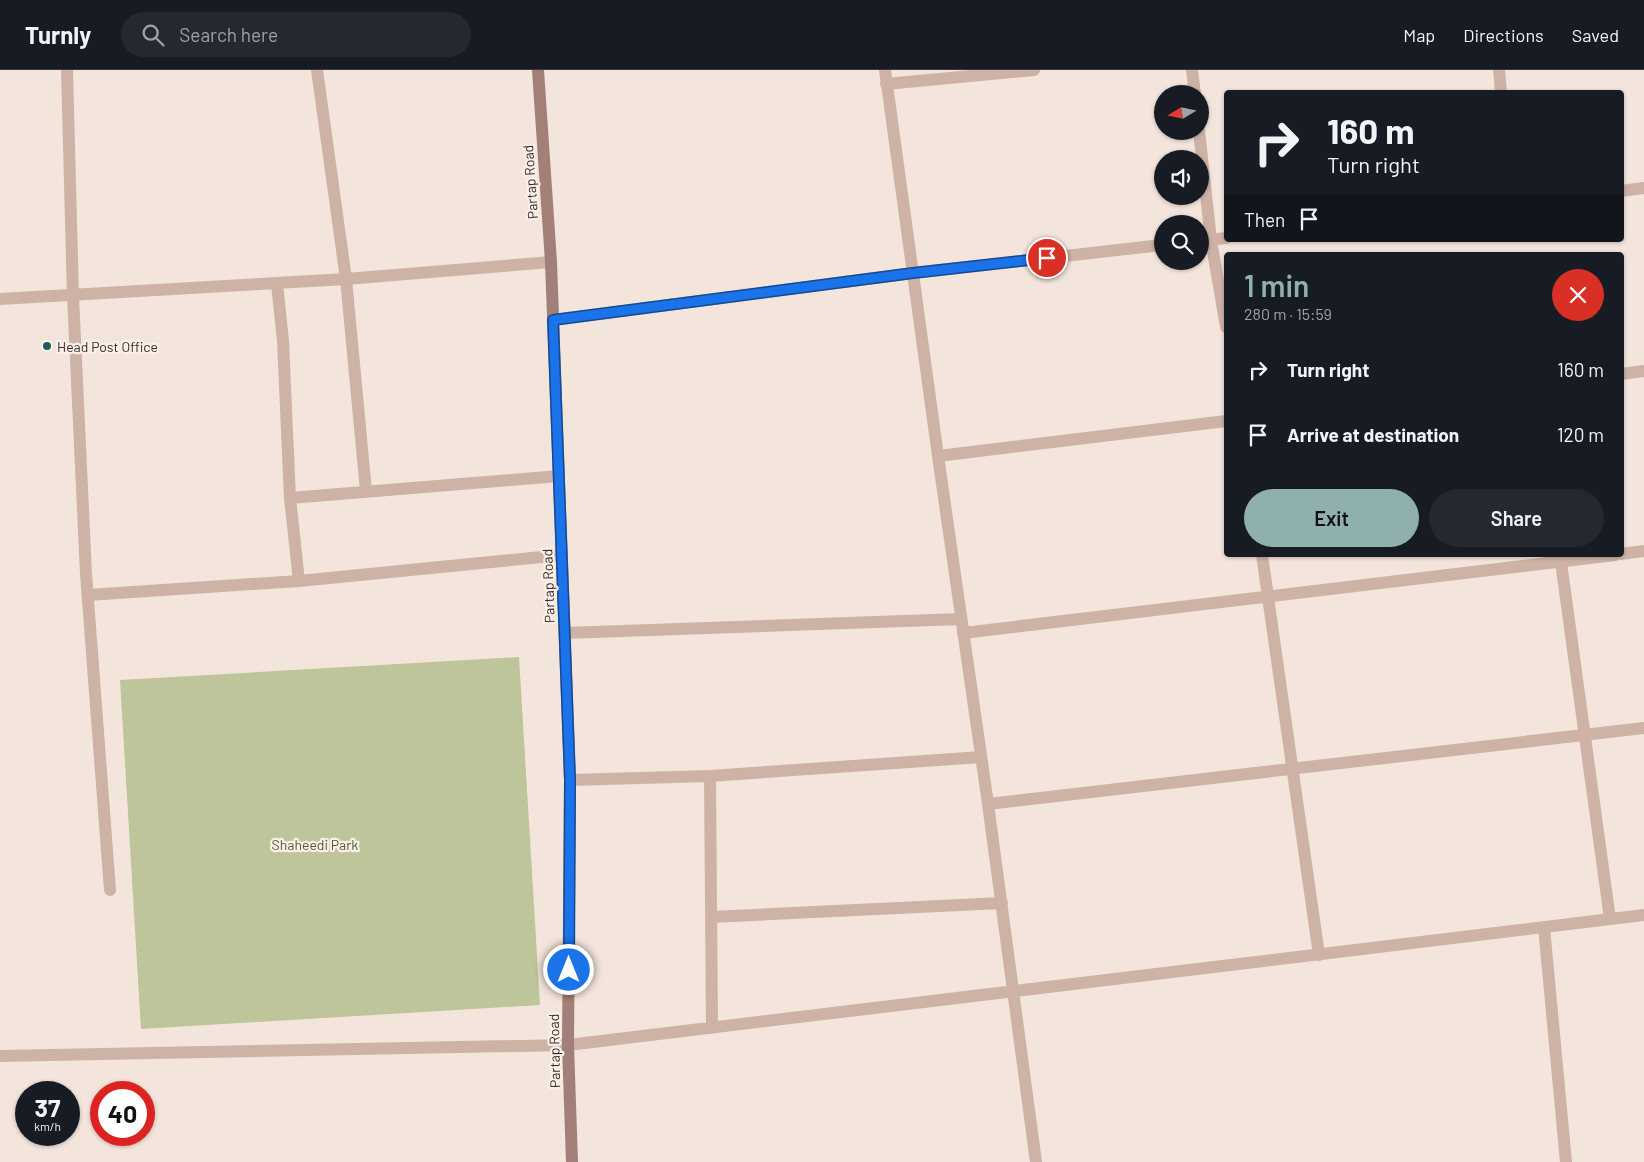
<!DOCTYPE html>
<html lang="en">
<head>
<meta charset="utf-8">
<style>
  :root { --surface:#171b24; --page:#242831; --text:#f1f3f6; --muted:#9ea1a6; --line:#363941; --accent:#90b0af }
  body { margin:0; font-family:Barlow,sans-serif; background:var(--page); color:var(--text); height:100vh; display:flex; flex-direction:column; font-size:19px; white-space:nowrap }
  * { box-sizing:border-box; margin:0 }
  p { font-size:16px; color:var(--muted) }
  .icon { flex:none; width:28px; height:28px; fill:none; stroke:currentColor; stroke-width:2; stroke-linecap:round; stroke-linejoin:round }
  .map { position:relative; flex:1; overflow:hidden }
  .sheet { position:absolute; left:1224px; top:182px; width:400px; height:305px; display:flex; flex-direction:column; background:var(--surface); border-radius:5px; box-shadow:0 1px 4px #0004 }
  .sheet>* { flex:none }
  .guide { position:absolute; left:1224px; top:20px; width:400px; height:152px; border-radius:5px; box-shadow:0 1px 4px #0004; background:#171b24; color:var(--text); overflow:hidden }
  .needle { width:32px; rotate:260deg }
  .controls { position:absolute; left:1154px; top:15px; display:grid; gap:10px }
  .controls a { display:grid; place-items:center; width:55px; height:55px; border-radius:50%; background:var(--surface); box-shadow:0 1px 4px #0004; font-size:25px }
  .speed { position:absolute; left:15px; top:1011px; display:flex; gap:10px; font-size:25px; font-weight:700; text-align:center }
  .speed>* { display:grid; place-content:center; width:65px; height:65px; border-radius:50%; background:var(--surface); box-shadow:0 1px 4px #0004; line-height:1 }
  .speed small { font-size:12px; font-weight:400 }
  .speed .limit { border:8px solid #d22; background:#fff; color:#111 }
  .pin { position:absolute; display:grid; place-items:center; width:42px; height:42px; color:#fff; margin:-21px; border:2px solid #fff; border-radius:50%; box-shadow:0 1px 5px #0007 }
  .me { position:absolute; width:55px; margin:-28px; rotate:0deg; stroke-linejoin:round; filter:drop-shadow(0 0 4px #0008) }
  .turn { display:flex; align-items:center; gap:18px; height:105px; padding:0 20px; font-size:22px }
  .turn .icon { width:65px; height:65px; stroke-width:2.5 }
  .turn b { display:block; font-size:35px; line-height:42px }
  .then { display:flex; align-items:center; height:48px; padding:0 20px; background:#0003; gap:10px; font-size:19px }
  .round { display:grid; place-items:center; flex:none; width:52px; height:52px; border-radius:26px; background:var(--page) }
  .summary { display:flex; align-items:center; justify-content:space-between; height:85px; padding:0 20px }
  h1 { font-size:30px; font-weight:600; line-height:38px; color:var(--accent) }
  .cta { display:flex; gap:10px; margin-top:auto; padding:10px 20px }
  .cta a { flex:1; height:58px; border-radius:30px; background:var(--accent); color:#111; font-size:20px; font-weight:600; line-height:58px; text-align:center }
  .cta a+a { background:var(--page); color:var(--text) }
  ul { padding:0; list-style:none }
  li { display:flex; align-items:center; gap:15px; height:65px; padding:0 20px }
  li div { flex:1 }
  li b { display:block; font-size:19px }
  li em { font-style:normal }
  header { display:flex; align-items:center; gap:30px; box-sizing:border-box; height:70px; padding:0 25px; background:var(--surface); border-bottom:1px solid var(--line) }
  header strong { font-size:24px }
  nav { display:flex; gap:28px; margin-inline-start:auto; font-size:18px }
  .search { width:350px; height:45px; background:var(--page); display:flex; align-items:center; gap:12px; box-sizing:border-box; padding:0 18px; border-radius:28px; color:var(--muted); font-size:19px }
  .map>svg:first-child { display:block }
</style>
</head>
<body>
<header>
<strong>Turnly</strong>
<div class="search"><svg class="icon" aria-label="search" viewBox="0 0 24 24"><circle cx="10" cy="10" r="6"/><path d="M15 15l6 6"/></svg>Search here</div>
<nav><a>Map</a><a>Directions</a><a>Saved</a></nav>
</header>
<div class="map">
<svg width="1644" height="1092" viewBox="0 0 1644 1092">
  <rect width="100%" height="100%" fill="#f4e5dc"/>
  <!-- green -->
  <path fill="#bec59a" d="M519 587 540 935 141 959 120 610Z"/>
  <g fill="none" stroke-linecap="round" stroke-linejoin="round">
    <!-- street -->
    <path stroke="#ceb2a6" stroke-width="12" d="M67 0 73 226 86 504 110 820
      M317 0 346 209 366 421
      M885 0 938 386 988 734 1036 1092
      M1192 0 1195 24
      M1499 0 1501 22
      M886 14 1034 0
      M1199 61 1211 170 1226 257
      M1621 121 1644 118
      M1200 171 1226 168
      M277 214 283 271 290 428 299 511
      M0 229 346 209 551 192
      M553 250 913 203 1162 175
      M1621 304 1644 301
      M938 386 1226 351
      M290 428 559 406
      M1621 484 1644 481
      M1262 485 1319 885
      M1560 485 1610 849
      M88 525 299 511 562 485
      M565 563 961 549
      M963 563 1615 485
      M710 706 712 958
      M570 710 710 706 981 687
      M988 734 1644 658
      M712 847 1002 833
      M1544 857 1566 1092
      M0 986 568 975 1644 845"/>
    <!-- secondary -->
    <path stroke="#a28077" stroke-width="12" d="M538 0 551 192 570 710 568 975 572 1092"/>
  </g>
  <g fill="none" stroke-linecap="round" stroke-linejoin="round">
    <!-- route casing -->
    <g stroke="#114b97" stroke-width="12">
      <path id="route" d="M569 900 570 710 553 250 913 203 1047 188"/>
    </g>
    <!-- route -->
    <use href="#route" stroke="#1a73e8" stroke-width="9"/>
  </g>
  <!-- markers -->
  <circle fill="#195f59" stroke="#fbf0e9" stroke-width="2" cx="47" cy="276" r="5"/>
  <g text-anchor="middle" dominant-baseline="central" stroke-width="4.5" stroke-linejoin="round" paint-order="stroke">
    <!-- street labels -->
    <g font-size="14" fill="#3a2b28" stroke="#fbf0e9">
      <text transform="translate(530 112) rotate(-94)">Partap Road</text>
      <text transform="translate(548 516) rotate(-92)">Partap Road</text>
      <text transform="translate(554 981) rotate(-91)">Partap Road</text>
    </g>
    <!-- poi labels -->
    <g font-size="14" fill="#3a2b28" stroke="#fbf0e9" text-anchor="start">
      <text x="57" y="276">Head Post Office</text>
    </g>
    <!-- park labels -->
    <g font-size="14" fill="#505a29" stroke="#fbf0e9">
      <text x="315" y="774">Shaheedi Park</text>
    </g>
  </g>
</svg>
<div class="controls">
<a><svg class="needle" viewBox="-14 -14 28 28"><path d="M0-13l5 13h-10z" fill="#e53935"/><path d="M0 13l5-13h-10z" fill="#9ea1a6"/></svg></a>
<a><svg class="icon" aria-label="sound" viewBox="0 0 24 24"><path d="M4 9h4l5-4v14l-5-4H4zM17 9q2 3 0 6"/></svg></a>
<a><svg class="icon" aria-label="search" viewBox="0 0 24 24"><circle cx="10" cy="10" r="6"/><path d="M15 15l6 6"/></svg></a>
</div>
<div class="speed"><div>37<small>km/h</small></div><div class="limit">40</div></div>
<div class="pin" style="left:1047px;top:188px;background:#d93025"><svg class="icon" aria-label="arrive" viewBox="0 0 24 24"><path d="M6 21V4h12l-3 4 3 4H6"/></svg></div>
<svg class="me" style="left:569px;top:900px" viewBox="-20 -20 40 40"><circle r="17" fill="#1a73e8" stroke="#fff" stroke-width="3"/><path d="M0-11L8 9 0 5-8 9z" fill="#fff"/></svg>
<div class="guide">
<div class="turn"><svg class="icon" aria-label="right" viewBox="0 0 24 24"><path d="M7 20v-9h11M14 6l5 5-5 5"/></svg><div><b>160 m</b>Turn right</div></div>
<div class="then">Then<svg class="icon" aria-label="arrive" viewBox="0 0 24 24"><path d="M6 21V4h12l-3 4 3 4H6"/></svg></div>
</div>
<section class="sheet">
<div class="summary"><div><h1>1 min</h1><p>280 m · 15:59</p></div><a class="round" style="background:#d93025;color:#fff"><svg class="icon" aria-label="close" viewBox="0 0 24 24"><path d="M6 6l12 12M18 6L6 18"/></svg></a></div>
<ul>
<li><svg class="icon" aria-label="right" viewBox="0 0 24 24"><path d="M7 20v-9h11M14 6l5 5-5 5"/></svg><div><b>Turn right</b></div><em>160 m</em></li>
<li><svg class="icon" aria-label="arrive" viewBox="0 0 24 24"><path d="M6 21V4h12l-3 4 3 4H6"/></svg><div><b>Arrive at destination</b></div><em>120 m</em></li>
</ul>
<div class="cta"><a>Exit</a><a>Share</a></div>
</section>
</div>
</body>
</html>
